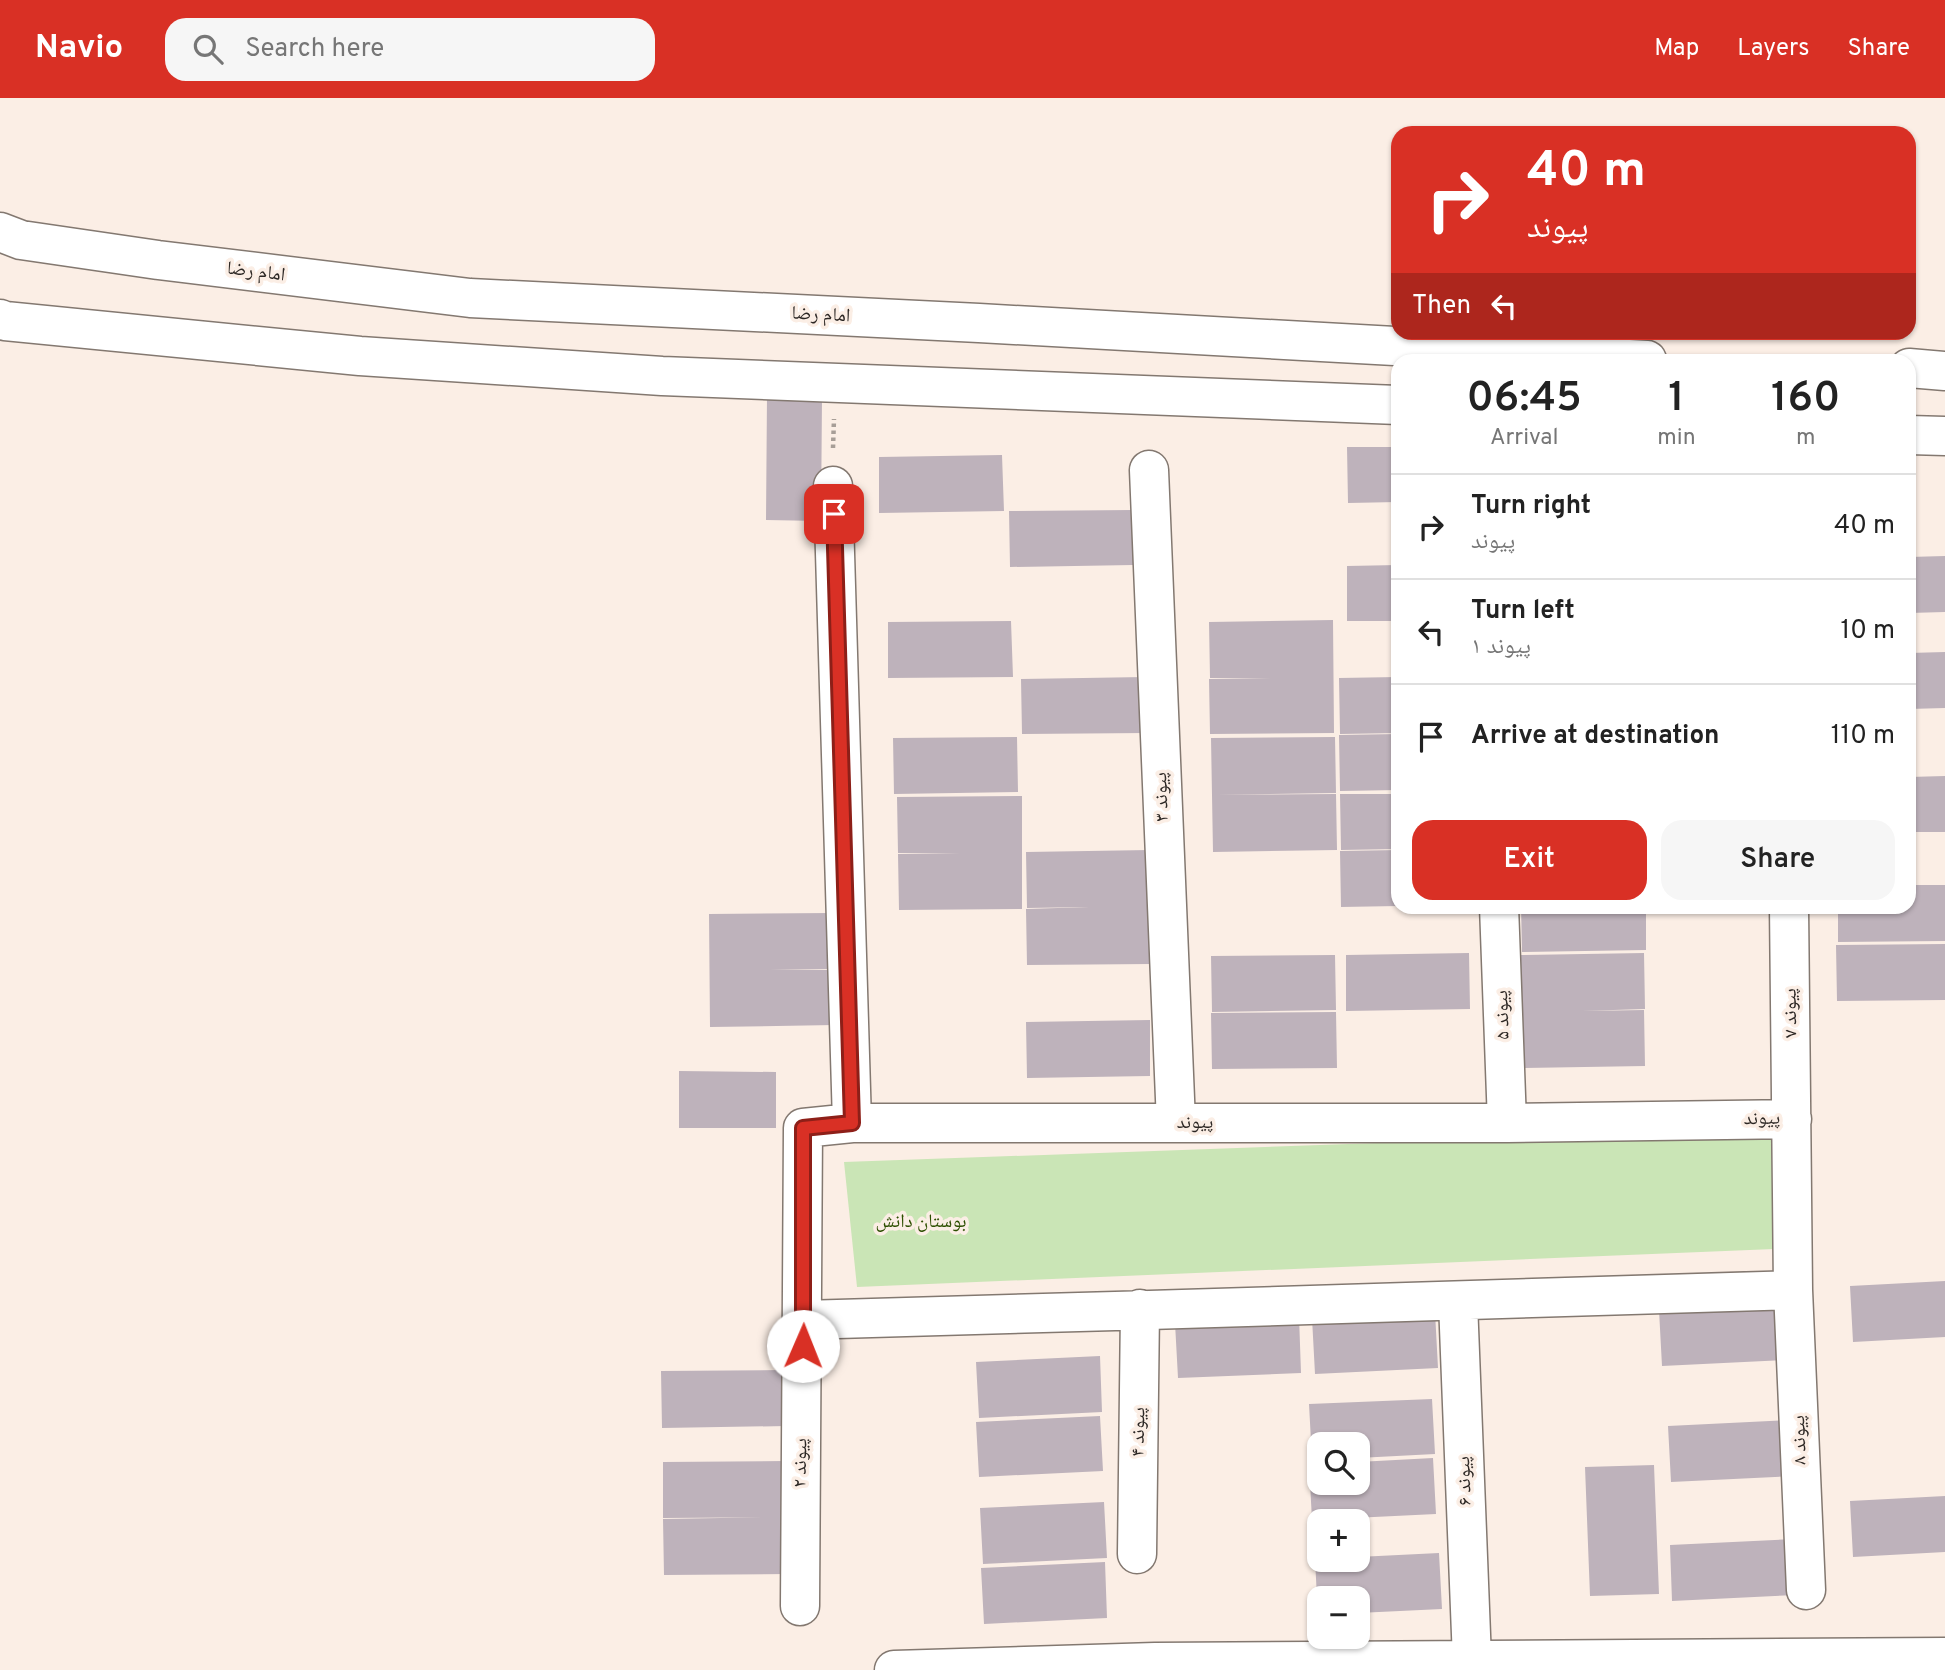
<!DOCTYPE html>
<html lang="en">
<head>
<meta charset="utf-8">
<style>
  :root { --surface:#fff; --page:#f6f6f6; --text:#222; --muted:#767676; --line:#e0e0e0; --accent:#d93025 }
  body { margin:0; font-family:Overpass,"Noto Naskh Arabic",sans-serif; background:var(--page); color:var(--text); height:100vh; display:flex; flex-direction:column; font-size:26px; white-space:nowrap }
  * { box-sizing:border-box; margin:0 }
  p { font-size:23px; color:var(--muted) }
  .icon { flex:none; width:38px; height:38px; fill:none; stroke:currentColor; stroke-width:2; stroke-linecap:round; stroke-linejoin:round }
  .map { position:relative; flex:1; overflow:hidden }
  .details { position:absolute; left:1391px; top:256px; width:525px; height:560px; display:flex; flex-direction:column; background:var(--surface); border-radius:21px; box-shadow:0 2px 5px #0004 }
  .details>* { flex:none }
  .banner { position:absolute; left:1391px; top:28px; width:525px; height:214px; border-radius:21px; box-shadow:0 2px 5px #0004; background:#d93025; color:#fff; overflow:hidden }
  .tools { position:absolute; left:1307px; top:1334px; display:grid; gap:14px }
  .tools a { display:grid; place-items:center; width:63px; height:63px; border-radius:14px; background:var(--surface); box-shadow:0 2px 5px #0004; font-size:35px }
  .pin { position:absolute; display:grid; place-items:center; width:60px; height:60px; color:#fff; margin:-30px; border-radius:14px; box-shadow:0 4px 10px #0006 }
  .me { position:absolute; width:77px; margin:-38px; rotate:1deg; stroke-linejoin:round; filter:drop-shadow(0 0 5px #0008) }
  .turn { display:flex; align-items:center; gap:24px; height:147px; padding:0 21px; font-size:32px }
  .turn .icon { width:91px; height:91px; stroke-width:2.5 }
  .turn b { display:block; font-size:49px; line-height:60px }
  .then { display:flex; align-items:center; height:66px; padding:0 21px; background:#0003; gap:14px; font-size:26px }
  .eta { display:flex; justify-content:space-evenly; align-items:center; height:119px; text-align:center }
  .eta b { font-size:42px; font-weight:600; line-height:49px }
  .button { display:flex; gap:14px; margin-top:auto; padding:14px 21px }
  .button a { flex:1; height:80px; border-radius:21px; background:var(--accent); color:#fff; font-size:28px; font-weight:600; line-height:80px; text-align:center }
  .button a+a { background:var(--page); color:var(--text) }
  ul { padding:0; list-style:none }
  li { display:flex; align-items:center; gap:21px; height:105px; padding:0 21px; border-top:2px solid var(--line) }
  li div { flex:1 }
  li b { display:block; font-size:26px }
  li em { font-style:normal }
  header { display:flex; align-items:center; gap:42px; box-sizing:border-box; height:98px; padding:0 35px; background:var(--accent); color:#fff }
  header strong { font-size:33px }
  nav { display:flex; gap:38px; margin-inline-start:auto; font-size:24px }
  .search { width:490px; height:63px; background:var(--page); display:flex; align-items:center; gap:18px; box-sizing:border-box; padding:0 24px; border-radius:21px; color:var(--muted); font-size:26px }
  .map>svg:first-child { display:block }
</style>
</head>
<body>
<header>
<strong>Navio</strong>
<div class="search"><svg class="icon" aria-label="search" viewBox="0 0 24 24"><circle cx="10" cy="10" r="6"/><path d="M15 15l6 6"/></svg>Search here</div>
<nav><a>Map</a><a>Layers</a><a>Share</a></nav>
</header>
<div class="map">
<svg width="1945" height="1572" viewBox="0 0 1945 1572">
  <rect width="100%" height="100%" fill="#fbeee5"/>
  <!-- green -->
  <path fill="#cae5b6" d="M1773 1031 1774 1151 857 1189 844 1064Z"/>
  <!-- building -->
  <path fill="#beb2bb" d="M767 298 822 299 821 423 766 422Z
    M1347 349H1398V404L1348 405Z
    M1002 357 1004 413 879 415V359Z
    M1133 412V467L1010 469 1009 413Z
    M1945 458V514L1909 515V459Z
    M1398 467V523H1347V468Z
    M1333 522 1334 635 1210 636 1209 581 1271 580H1210L1209 524Z
    M1011 523 1013 579 888 580V524Z
    M1945 554V610L1909 611V555Z
    M1145 579 1146 635 1022 636 1021 581Z
    M1398 579V635L1340 636 1339 580Z
    M1398 636V692L1340 693 1339 637Z
    M1017 639 1018 694 894 696 893 640Z
    M1335 639 1336 695 1216 697 1336 696 1337 752 1213 754 1211 640Z
    M1945 678V734H1909V679Z
    M1340 696H1398V751L1341 752Z
    M1022 698V811L899 812 898 756 960 755H898L897 699Z
    M1150 752 1151 866 1027 867 1026 811 1089 809 1027 810 1026 754Z
    M1398 752V808L1341 809 1340 753Z
    M1909 787H1945V843L1838 844V808H1909Z
    M1521 808H1646V852L1522 854Z
    M832 815 833 871 770 872H833L834 927 710 929 709 816Z
    M1945 846V902L1837 903 1836 847Z
    M1469 855 1470 911 1346 913V857Z
    M1644 855 1645 911 1582 913 1644 912 1645 968 1521 970 1519 857Z
    M1335 857 1336 912 1212 914 1211 858Z
    M1336 914 1337 970 1212 971 1211 915Z
    M1150 922V978L1027 980 1026 924Z
    M679 973 776 974V1030H679Z
    M1945 1183V1239L1853 1244 1850 1188Z
    M1783 1206 1786 1262 1662 1268 1659 1212Z
    M1435 1214 1438 1270 1315 1276 1312 1220Z
    M1299 1218 1301 1275 1178 1280 1175 1225Z
    M1100 1258 1102 1314 979 1320 976 1264Z
    M785 1272 786 1328 662 1330 661 1273Z
    M1432 1301 1435 1356 1358 1360V1346H1320V1362H1312L1309 1306Z
    M1100 1318 1103 1373 979 1379 976 1324Z
    M1792 1322 1795 1378 1671 1384 1668 1328Z
    M1433 1360 1436 1416 1312 1422 1309 1366H1320V1384H1358V1364Z
    M786 1363 788 1476 664 1477 663 1421 781 1419 663 1420V1364Z
    M1654 1367 1659 1496 1590 1498 1585 1369Z
    M1945 1398V1454L1853 1459 1850 1403Z
    M1104 1404 1107 1460 983 1466 980 1410Z
    M1793 1441 1796 1497 1672 1503 1670 1447Z
    M1439 1455 1442 1511 1358 1515V1500H1317L1315 1461H1358V1459Z
    M1105 1464 1107 1520 984 1526 981 1470Z"/>
  <g fill="none" stroke-linecap="round" stroke-linejoin="round">
    <!-- minor casing -->
    <g stroke="#837870" stroke-width="41">
      <path id="minor" d="M0 134 21 142 158 162 470 200 979 225 1647 262
        M0 221 5 223 360 258 662 278 1398 307
        M1909 270 1945 273
        M1909 337 1945 338
        M1149 372 1176 1025
        M833 388 852 1025
        M1499 808 1507 1025
        M1789 808 1793 1192 1806 1492
        M1458 1204 1472 1562
        M803 1222C1133 1212 1463 1204 1793 1192
        M1137 1456 1140 1211
        M800 1508 803 1030 852 1025H1507L1792 1021
        M894 1572 1155 1564 1945 1559"/>
    </g>
    <!-- path -->
    <path stroke="#a79e97" stroke-width="4.5" stroke-dasharray="3.5 3.5" stroke-linecap="butt" d="M833 350 834 321"/>
    <!-- minor -->
    <use href="#minor" stroke="#fff" stroke-width="38"/>
  </g>
  <g fill="none" stroke-linecap="round" stroke-linejoin="round">
    <!-- route casing -->
    <g stroke="#8d1f18" stroke-width="18">
      <path id="route" d="M803 1248V1030L852 1025 834 416"/>
    </g>
    <!-- route -->
    <use href="#route" stroke="#d93025" stroke-width="12"/>
  </g>
  <g text-anchor="middle" dominant-baseline="central" stroke-width="7" stroke-linejoin="round" paint-order="stroke">
    <!-- street labels -->
    <g font-size="19" fill="#2c2724" stroke="#fbeee5">
      <text transform="translate(256 174) rotate(7)">امام رضا</text>
      <text transform="translate(821 217) rotate(3)">امام رضا</text>
      <text transform="translate(1162 699) rotate(-92)">پیوند ۳</text>
      <text transform="translate(1791 915) rotate(-91)">پیوند ۷</text>
      <text transform="translate(1503 917) rotate(-92)">پیوند ۵</text>
      <text transform="translate(1762 1021) rotate(-1)">پیوند</text>
      <text x="1195" y="1025">پیوند</text>
      <text transform="translate(1139 1334) rotate(-89)">پیوند ۴</text>
      <text transform="translate(1800 1342) rotate(-92)">پیوند ۸</text>
      <text transform="translate(801 1365) rotate(-89)">پیوند ۲</text>
      <text transform="translate(1465 1383) rotate(-92)">پیوند ۶</text>
    </g>
    <!-- park labels -->
    <g font-size="19" fill="#2d4f00" stroke="#fbeee5">
      <text x="921" y="1124">بوستان دانش</text>
    </g>
  </g>
</svg>
<div class="tools">
<a><svg class="icon" aria-label="search" viewBox="0 0 24 24"><circle cx="10" cy="10" r="6"/><path d="M15 15l6 6"/></svg></a>
<a>+</a>
<a>−</a>
</div>
<div class="pin" style="left:834px;top:416px;background:#d93025"><svg class="icon" aria-label="arrive" viewBox="0 0 24 24"><path d="M6 21V4h12l-3 4 3 4H6"/></svg></div>
<svg class="me" style="left:803px;top:1248px" viewBox="-20 -20 40 40"><circle r="19" fill="#fff"/><path d="M0-13L10 11 0 6-10 11z" fill="#d93025"/></svg>
<div class="banner">
<div class="turn"><svg class="icon" aria-label="right" viewBox="0 0 24 24"><path d="M7 20v-9h11M14 6l5 5-5 5"/></svg><div><b>40 m</b>پیوند</div></div>
<div class="then">Then<svg class="icon" aria-label="left" viewBox="0 0 24 24"><path d="M17 20v-9H6M10 6l-5 5 5 5"/></svg></div>
</div>
<section class="details">
<div class="eta">
<div><b>06:45</b><p>Arrival</p></div>
<div><b>1</b><p>min</p></div>
<div><b>160</b><p>m</p></div>
</div>
<ul>
<li><svg class="icon" aria-label="right" viewBox="0 0 24 24"><path d="M7 20v-9h11M14 6l5 5-5 5"/></svg><div><b>Turn right</b><p>پیوند</p></div><em>40 m</em></li>
<li><svg class="icon" aria-label="left" viewBox="0 0 24 24"><path d="M17 20v-9H6M10 6l-5 5 5 5"/></svg><div><b>Turn left</b><p>پیوند ۱</p></div><em>10 m</em></li>
<li><svg class="icon" aria-label="arrive" viewBox="0 0 24 24"><path d="M6 21V4h12l-3 4 3 4H6"/></svg><div><b>Arrive at destination</b></div><em>110 m</em></li>
</ul>
<div class="button"><a>Exit</a><a>Share</a></div>
</section>
</div>
</body>
</html>
